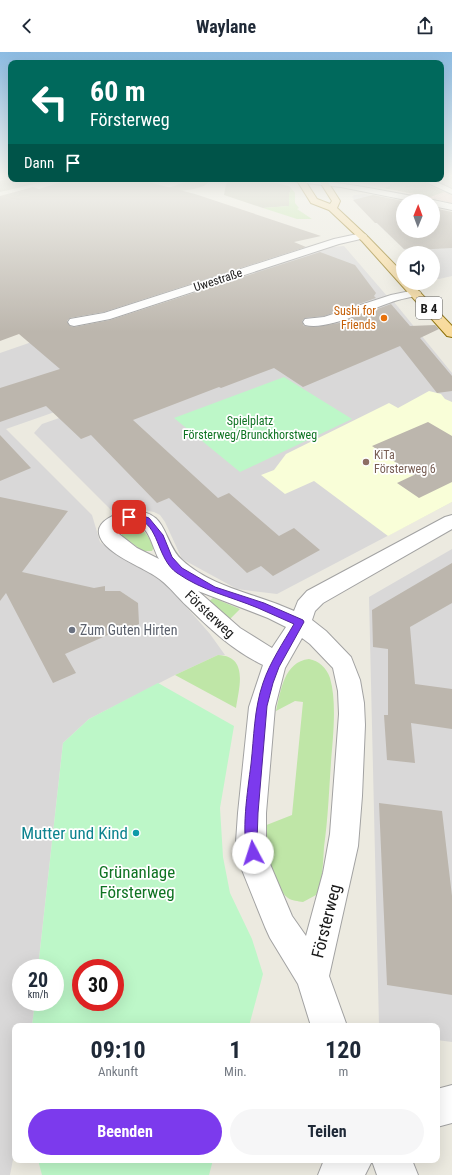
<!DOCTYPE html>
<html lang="de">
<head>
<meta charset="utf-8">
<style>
  :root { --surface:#fff; --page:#f6f6f7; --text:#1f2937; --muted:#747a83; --accent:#7c3aed }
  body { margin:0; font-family:"Roboto Condensed",sans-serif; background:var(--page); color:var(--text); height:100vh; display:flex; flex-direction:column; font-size:15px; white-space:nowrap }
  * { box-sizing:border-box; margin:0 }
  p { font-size:13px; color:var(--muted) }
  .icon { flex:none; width:22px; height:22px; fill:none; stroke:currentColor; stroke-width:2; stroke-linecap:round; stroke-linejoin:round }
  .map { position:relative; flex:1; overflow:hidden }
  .details { position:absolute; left:12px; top:971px; width:428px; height:140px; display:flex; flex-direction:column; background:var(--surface); border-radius:8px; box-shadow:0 4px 16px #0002 }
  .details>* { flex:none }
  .guide { position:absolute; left:8px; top:8px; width:436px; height:122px; border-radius:8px; box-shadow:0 4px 16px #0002; background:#00695c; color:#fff; overflow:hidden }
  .needle { width:26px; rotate:1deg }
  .controls { position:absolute; left:396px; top:142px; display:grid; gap:8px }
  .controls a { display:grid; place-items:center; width:44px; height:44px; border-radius:50%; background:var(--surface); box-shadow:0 4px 16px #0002; font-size:20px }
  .speed { position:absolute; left:12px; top:907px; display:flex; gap:8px; font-size:20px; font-weight:700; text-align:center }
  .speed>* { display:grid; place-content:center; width:52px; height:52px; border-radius:50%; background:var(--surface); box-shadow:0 4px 16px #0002; line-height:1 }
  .speed small { font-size:10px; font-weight:400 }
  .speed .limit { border:6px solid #d22; background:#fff; color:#111 }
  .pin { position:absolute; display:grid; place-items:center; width:34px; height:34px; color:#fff; margin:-17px; border-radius:8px; box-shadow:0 2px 6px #0006 }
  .me { position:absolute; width:44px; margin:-22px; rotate:355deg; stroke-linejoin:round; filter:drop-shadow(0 0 3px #0008) }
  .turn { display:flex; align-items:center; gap:14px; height:84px; padding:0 16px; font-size:18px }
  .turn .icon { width:52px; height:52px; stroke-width:2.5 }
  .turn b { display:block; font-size:28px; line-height:34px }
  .then { display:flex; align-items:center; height:38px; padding:0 16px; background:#0003; gap:8px; font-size:15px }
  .eta { display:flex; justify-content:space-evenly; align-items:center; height:68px; text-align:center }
  .eta b { font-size:24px; font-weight:700; line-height:28px }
  .primary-button { display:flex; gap:8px; margin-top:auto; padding:8px 16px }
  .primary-button a { flex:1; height:46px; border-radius:24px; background:var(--accent); color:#fff; font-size:16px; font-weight:700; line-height:46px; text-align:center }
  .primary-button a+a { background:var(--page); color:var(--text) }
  header { display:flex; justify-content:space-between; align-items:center; height:52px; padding:0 16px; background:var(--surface); font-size:18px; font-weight:700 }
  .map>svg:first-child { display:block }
</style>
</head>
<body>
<header><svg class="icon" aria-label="back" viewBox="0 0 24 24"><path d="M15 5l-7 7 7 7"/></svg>Waylane<svg class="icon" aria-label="share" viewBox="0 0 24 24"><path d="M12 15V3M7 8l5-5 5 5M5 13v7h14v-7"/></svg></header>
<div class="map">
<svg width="452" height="1123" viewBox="0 0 452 1123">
  <rect width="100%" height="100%" fill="#eceae0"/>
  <!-- residential -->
  <path fill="#d9d8d8" d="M441 122H452V137L431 127H441Z
    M365 142 403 150V179H433V156L452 160V224L439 227 433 226V201H408L364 159 352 145 354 143Z
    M344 194 387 244 6 377 92 463 100 490 118 504 155 519 210 582 225 603H218L175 623 89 667 63 691 38 916H21V950H35L32 974H15V1097L10 1123H0V301L55 282 60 286 331 195Z
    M394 250 452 321V450L277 542 237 537 182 507 165 470 160 463 154 460 139 457 113 460 34 381 42 372Z
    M452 497V990L437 988V974H379L369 545Z"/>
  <!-- commercial -->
  <path fill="#edd4cf" d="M359 127H416L452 143V152L448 150 360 131 356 128Z"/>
  <!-- education -->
  <path fill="#f9fed8" d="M429 339 441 342 445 347 452 350V450L388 484 314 429 285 442 261 423 274 418 286 402 389 351 398 356Z"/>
  <!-- construction -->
  <path fill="#bec0ac" d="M11 126V127H56L0 140V129Z
    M194 127H212L204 134 194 137 145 144Z
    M232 127 276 131 289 134 291 136 289 143V154L263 156 224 143 226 132Z
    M386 127H416L444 140 430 145 384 136 390 134V132H395Z"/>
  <!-- grass -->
  <path fill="#bfe6a7" d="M291 136 295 141V151L299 156 297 157 312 167H297L263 156 289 154V143Z
    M135 473C144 475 150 488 154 495L152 499H143L122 484C120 476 128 474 135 473Z
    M213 546 216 547 240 557 228 569 210 550 209 549Z
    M218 603C249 604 239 636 236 656L175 623Z
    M309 607C319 609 326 615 330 626 337 650 333 685 331 710 329 739 328 767 324 795 323 810 323 829 316 843L303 850C298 849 292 849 288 846 272 834 266 793 264 774L292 763 303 650 295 649 276 659C281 638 284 610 309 607Z"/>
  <!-- park -->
  <path fill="#bdf7c8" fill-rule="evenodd" d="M284 325 352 367 240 420 174 366Z
    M158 631 234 674 220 756 223 805 230 841 252 887 263 922 249 974H32L35 950H55V916H38L63 691 89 667ZM81 916H115V950H81Z
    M38 1108H213L209 1123H42Z"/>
  <!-- building -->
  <path fill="#bcb6ad" d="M71 127H136L195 142 321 184 294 190 306 195 104 260 70 266 67 269 70 274 74 275 110 268 320 200 355 213 376 241 374 244 376 246 324 264 305 266 302 269 304 274 315 275 339 271 391 252 410 274 435 273 439 277 420 286 452 324V339L437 341 400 294 303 335 274 316 221 336 219 335 133 368 218 446 229 441 279 484 294 476 320 498 273 524 261 514 247 521 169 446 157 451 91 383 81 387 46 354 0 370V336L60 317 19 282 0 289V144L33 135 39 137Z
    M373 143 403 149V179H433V156L452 160V196L414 198 412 196 404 197 377 171H375L353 148Z
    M428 370 452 384V430L419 446 397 431 414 423 372 394Z
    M0 383 31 416 0 429Z
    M0 445 68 459 22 520 94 536 105 534V539H120L138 551 139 572 123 580 121 577 65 602 76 621 53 631 6 541 0 549Z
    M452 511V551L410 575 415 632 452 637V677L411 671 415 711 387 708 384 663H388V597L373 595 372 558Z
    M379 751 442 759 452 844V943L387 933Z"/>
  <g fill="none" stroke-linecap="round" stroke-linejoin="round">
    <!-- minor casing -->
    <g stroke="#a2a2a2" stroke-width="2">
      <path id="minor" d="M419 127H430L452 137V142Z
        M362 181 365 182 367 184 365 186 339 192 110 267 74 274 70 273 68 270 70 267 104 261 334 187Z
        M415 238 419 239 421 241 419 243C412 245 405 246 398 248 373 255 329 279 305 273L303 270 305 267 324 265 391 243Z
        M130 459C169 457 162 490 182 508 212 536 258 542 294 559L298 549 307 539 445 465 452 463V477L323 551 315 559 312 568 326 579 351 605 360 628 364 651 365 673 362 744 358 794 329 924 347 974H311L298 932 270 886 265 875 240 813 236 790 238 761 249 655 263 613C234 599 211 578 188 555 177 545 168 532 155 524 140 514 107 502 100 485 93 469 119 460 130 459ZM135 471C150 475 152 495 159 507L137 496 119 482C120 473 127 471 135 471ZM198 539 268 566 286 575 272 596 240 576ZM302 586 310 592 333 616 338 639 339 662 330 782 323 821 306 884 292 864 270 812 266 790V761L275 655 285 616Z
        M452 1033V1071L437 1075V1037Z
        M324 1108H412L418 1123H377L372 1109 365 1123H318Z"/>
    </g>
    <!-- tertiary casing -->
    <g stroke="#a2a2a2" stroke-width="2">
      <path id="tertiary" d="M284 127C332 127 377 138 424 146L428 149H411L341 135 288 129Z
        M433 148 452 152V158L433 154V149H431Z"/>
    </g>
    <!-- primary casing -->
    <g stroke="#8c6f05" stroke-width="2">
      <path id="primary" d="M296 127H304L317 147 330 152 332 149 318 127H326L340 149 337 156 368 185 403 221V231H411L452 274V285L447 284 362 189 329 158 311 151Z"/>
    </g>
    <!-- minor -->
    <use href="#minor" fill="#fff" fill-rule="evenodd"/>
    <!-- tertiary -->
    <use href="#tertiary" fill="#fff" fill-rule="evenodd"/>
    <!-- primary -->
    <use href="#primary" fill="#f8da9a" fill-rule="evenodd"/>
  </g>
  <!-- sky -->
  <linearGradient id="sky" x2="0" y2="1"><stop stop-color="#8cbbe2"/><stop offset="0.44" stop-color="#f6f6f1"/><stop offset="1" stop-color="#f6f6f1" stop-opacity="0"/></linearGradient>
  <rect width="452" height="280" fill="url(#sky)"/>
  <!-- route -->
  <path fill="#7c3aed" stroke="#51269a" d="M129 462H138L149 466 154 472 163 483 172 505 182 516 215 535 264 551 303 568 304 570 279 615 273 631 267 654 258 761 257 790 259 801 258 806 253 807 249 806C240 783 248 737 251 712 254 685 254 657 263 631 270 610 283 591 294 572 282 567 270 561 258 556 229 544 203 539 177 521 158 508 159 477 142 469 137 467 132 468 127 467V463Z"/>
  <!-- markers -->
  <circle fill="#e8710a" stroke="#fff" stroke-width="1.5" cx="384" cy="266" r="4"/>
  <circle fill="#8d6e63" stroke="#fff" stroke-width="1.5" cx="366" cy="410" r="4"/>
  <circle fill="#6b7280" stroke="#fff" stroke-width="1.5" cx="72" cy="578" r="4"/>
  <circle fill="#0f9aa8" stroke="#fff" stroke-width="1.5" cx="136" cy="781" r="4"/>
  <g text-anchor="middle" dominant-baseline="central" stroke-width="3.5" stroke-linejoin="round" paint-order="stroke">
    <!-- far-street labels -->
    <g font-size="12" fill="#1b1b1b" stroke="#fff">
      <text transform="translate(218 228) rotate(-18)">Uwestraße</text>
    </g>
    <!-- far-food labels -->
    <g font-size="12" fill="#c56008" stroke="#fff" text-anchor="end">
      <text x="376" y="259">Sushi for<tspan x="376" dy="14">Friends</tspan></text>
    </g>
    <!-- far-park labels -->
    <g font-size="12" fill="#0f7322" stroke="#fff">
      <text x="250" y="369">Spielplatz<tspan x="250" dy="14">Försterweg/Brunckhorstweg</tspan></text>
    </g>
    <!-- far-education labels -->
    <g font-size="12" fill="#785e54" stroke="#fff" text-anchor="start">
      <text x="374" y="403">KiTa<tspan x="374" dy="14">Försterweg 6</tspan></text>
    </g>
    <!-- shield labels -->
    <rect fill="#fff" stroke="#5f5f5f" stroke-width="1" x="416" y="245" width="26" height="22" rx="3"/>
    <g font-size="13" font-weight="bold" fill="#1b1b1b">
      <text x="429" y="256">B 4</text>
    </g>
    <!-- street labels -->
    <g font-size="14" fill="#1b1b1b" stroke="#fff">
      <text transform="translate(210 562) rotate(43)">Försterweg</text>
    </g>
    <!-- worship labels -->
    <g font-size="14" fill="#5b616d" stroke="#fff" text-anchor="start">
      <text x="80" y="578">Zum Guten Hirten</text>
    </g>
    <!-- near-culture labels -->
    <g font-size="17" fill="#0d838f" stroke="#fff" text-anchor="end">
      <text x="128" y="781">Mutter und Kind</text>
    </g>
    <!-- near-park labels -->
    <g font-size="17" fill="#0f7322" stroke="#fff">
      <text x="137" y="820">Grünanlage<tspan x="137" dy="20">Försterweg</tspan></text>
    </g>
    <!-- near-street labels -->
    <g font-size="17" fill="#1b1b1b" stroke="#fff">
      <text transform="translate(326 869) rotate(-76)">Försterweg</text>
    </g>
  </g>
</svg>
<div class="controls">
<a><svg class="needle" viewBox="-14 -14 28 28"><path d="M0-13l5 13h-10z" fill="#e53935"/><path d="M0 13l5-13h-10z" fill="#747a83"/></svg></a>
<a><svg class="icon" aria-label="sound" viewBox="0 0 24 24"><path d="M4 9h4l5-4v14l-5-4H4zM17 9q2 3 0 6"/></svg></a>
</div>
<div class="speed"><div>20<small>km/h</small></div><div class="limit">30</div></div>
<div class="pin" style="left:129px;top:465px;background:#d93025"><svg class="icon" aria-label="arrive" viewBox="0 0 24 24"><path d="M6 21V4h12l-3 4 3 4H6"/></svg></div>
<svg class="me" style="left:253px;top:801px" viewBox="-20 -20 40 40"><circle r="19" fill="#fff"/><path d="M0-13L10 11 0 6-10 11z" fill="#7c3aed"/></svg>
<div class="guide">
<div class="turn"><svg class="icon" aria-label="left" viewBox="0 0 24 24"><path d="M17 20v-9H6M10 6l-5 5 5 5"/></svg><div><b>60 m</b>Försterweg</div></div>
<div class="then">Dann<svg class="icon" aria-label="arrive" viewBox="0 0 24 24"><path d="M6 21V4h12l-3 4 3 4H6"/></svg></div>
</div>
<section class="details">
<div class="eta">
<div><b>09:10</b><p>Ankunft</p></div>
<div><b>1</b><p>Min.</p></div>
<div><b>120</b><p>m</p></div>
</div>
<div class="primary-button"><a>Beenden</a><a>Teilen</a></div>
</section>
</div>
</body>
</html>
